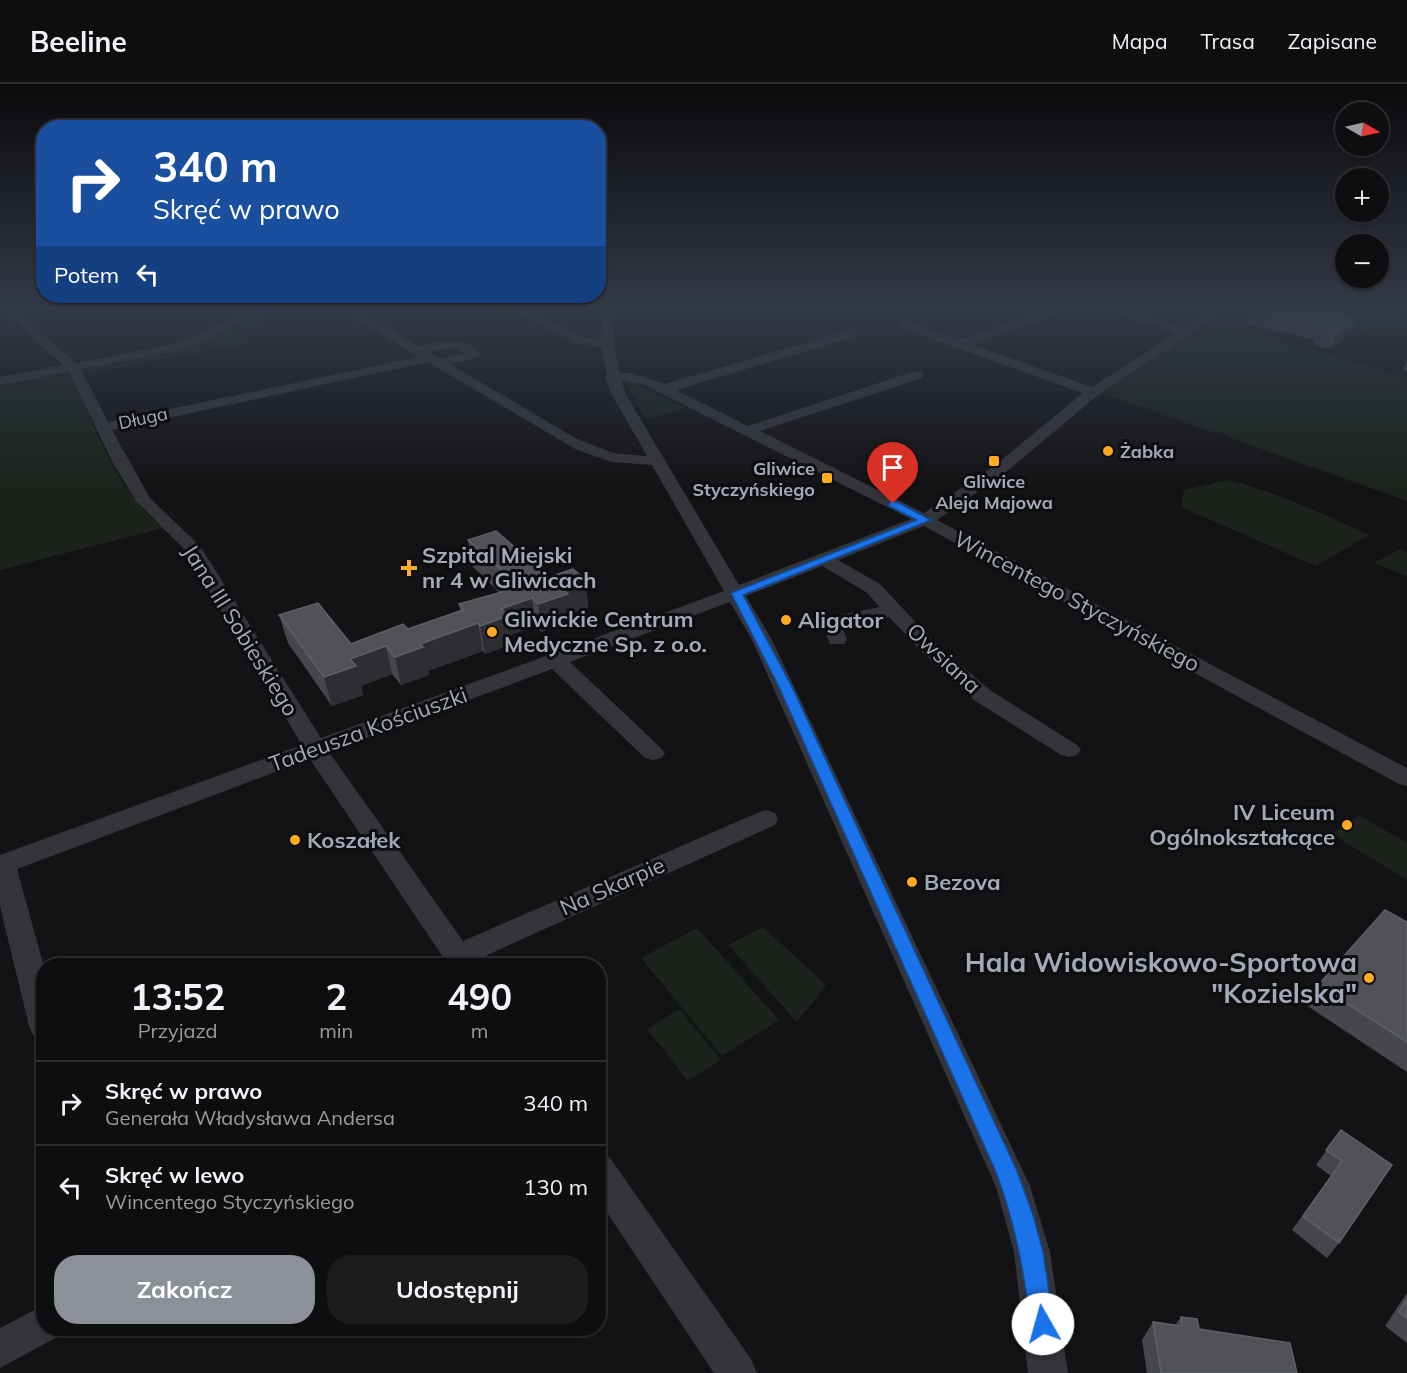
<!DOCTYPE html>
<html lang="pl">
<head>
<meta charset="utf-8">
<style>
  :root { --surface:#0e0e10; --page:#1c1c1e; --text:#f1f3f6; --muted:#9b9c9f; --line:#2e2e30; --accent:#8c9099 }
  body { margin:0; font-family:Mulish,sans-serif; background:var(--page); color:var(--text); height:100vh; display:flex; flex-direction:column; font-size:22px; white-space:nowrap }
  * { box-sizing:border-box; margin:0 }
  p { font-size:20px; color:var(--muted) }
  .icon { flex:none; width:33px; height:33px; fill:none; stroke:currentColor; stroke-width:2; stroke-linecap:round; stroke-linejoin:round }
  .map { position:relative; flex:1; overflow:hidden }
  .panel { position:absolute; left:36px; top:874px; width:570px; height:378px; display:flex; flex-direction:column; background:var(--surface); border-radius:24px; box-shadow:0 2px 4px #0004,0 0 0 2px var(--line) }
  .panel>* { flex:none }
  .banner { position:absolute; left:36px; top:36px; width:570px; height:183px; border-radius:24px; box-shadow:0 2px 4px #0004,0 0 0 2px var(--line); background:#1a4fa0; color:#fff; overflow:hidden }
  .needle { width:39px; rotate:99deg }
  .fabs { position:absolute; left:1335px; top:18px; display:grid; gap:12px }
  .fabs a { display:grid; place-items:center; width:54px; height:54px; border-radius:50%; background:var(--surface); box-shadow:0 2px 4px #0004,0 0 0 2px var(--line); font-size:30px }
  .pin { position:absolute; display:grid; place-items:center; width:51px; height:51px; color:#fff; margin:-62px -26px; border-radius:50% 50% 50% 0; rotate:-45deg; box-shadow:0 0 6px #0007 }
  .pin .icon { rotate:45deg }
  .me { position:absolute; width:66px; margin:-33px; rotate:353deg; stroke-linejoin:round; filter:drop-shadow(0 0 4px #0008) }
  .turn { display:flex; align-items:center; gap:21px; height:126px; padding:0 18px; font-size:27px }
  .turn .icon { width:78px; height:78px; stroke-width:2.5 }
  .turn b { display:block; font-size:42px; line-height:51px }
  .then { display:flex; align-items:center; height:57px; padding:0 18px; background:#0003; gap:12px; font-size:22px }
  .eta { display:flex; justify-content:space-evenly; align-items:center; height:102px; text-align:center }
  .eta b { font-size:36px; font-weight:700; line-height:42px }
  .button { display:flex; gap:12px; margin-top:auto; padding:12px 18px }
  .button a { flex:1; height:69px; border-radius:24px; background:var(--accent); color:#fff; font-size:24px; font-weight:700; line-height:69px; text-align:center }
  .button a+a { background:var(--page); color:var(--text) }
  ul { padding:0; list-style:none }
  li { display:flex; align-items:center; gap:18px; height:84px; padding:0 18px; border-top:2px solid var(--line) }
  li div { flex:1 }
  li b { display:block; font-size:22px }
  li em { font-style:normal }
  header { display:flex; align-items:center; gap:36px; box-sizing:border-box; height:84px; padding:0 30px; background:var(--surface); border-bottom:2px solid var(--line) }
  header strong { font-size:28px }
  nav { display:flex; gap:33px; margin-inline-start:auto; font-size:21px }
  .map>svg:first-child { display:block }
</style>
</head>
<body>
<header>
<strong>Beeline</strong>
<nav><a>Mapa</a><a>Trasa</a><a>Zapisane</a></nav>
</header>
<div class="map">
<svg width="1407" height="1289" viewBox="0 0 1407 1289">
  <rect width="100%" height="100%" fill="#131315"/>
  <!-- green -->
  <path fill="#1b231c" d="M267 224H288L244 247 253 258 88 290 84 284 218 249Z
    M1278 224H1385L1407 231V248L1385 254Z
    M1216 238 1407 293V417L1231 354 1226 349 1212 348 1101 309 1185 254 1191 255Z
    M69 286C94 341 115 406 163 444L0 486V299Z
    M633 298 687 325 646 335 626 299Z
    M1228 396C1277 408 1323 430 1369 451L1316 482 1181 423 1184 406Z
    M1400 465 1407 468V492L1374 479Z
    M1359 731 1407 759V796L1332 750Z
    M763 843 826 901 797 938 728 861Z
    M697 844 779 936 722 972 641 874Z
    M679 925 721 976 688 997 647 945Z"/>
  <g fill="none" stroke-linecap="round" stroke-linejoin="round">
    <!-- minor -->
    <path fill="#34353a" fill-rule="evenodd" d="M0 224H12L76 279 164 262 202 249 252 224H267L210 255 171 268 81 285 108 338 418 273 339 224H354L420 263C441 257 465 251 481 270L479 273 450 280 575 354 613 369 644 372H647L611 309 605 293 607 291 601 263 575 259 509 224C543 224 567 254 600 256L604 224H616C611 248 614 266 620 289H632L665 300 853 245 857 246V252L676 306 748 342 912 288H922L924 291 922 294 760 347 924 429 994 382 1083 309 898 243V237H906L958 256 1055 224H1074L970 260 1092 303 1177 249 1101 224H1120L1185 244 1217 224H1231L1098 311 1006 388 937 436 1407 684V702L1399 700 924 442 838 476 880 500 936 560 990 606 1077 661 1081 666 1077 671 1069 673 1061 671 974 616 922 568 889 533 842 542 847 556 844 560H830L821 538 824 534 880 523 866 508 822 482 746 512 772 556 1030 1102 1050 1168 1068 1289H1028L1014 1168 996 1103 752 556 730 518 570 578 661 664 665 669 661 674 653 676 645 674 552 585 329 668 463 857 757 729 766 726 775 729 778 735 775 741 476 876 479 882H449L310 675 17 785 44 883V955L33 951 29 942 0 822V771L302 661 184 465 136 417 113 379 69 288 0 301V293L63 281ZM455 264 465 269 440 275 429 268ZM428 278 577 366 612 378 652 381 724 507 321 654 200 462 150 414 112 346ZM622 297 643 300 911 435 739 501 625 309Z
      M598 1069 610 1074 751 1275 757 1289H714L598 1115Z
      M44 1221V1245H61L57 1253 0 1284V1244Z"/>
  </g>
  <!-- wall -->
  <path fill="#46474d" d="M1251 226 1352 248 1331 265 1313 261 1315 256 1247 240Z
    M1407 277V287L1403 286Z
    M468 456 549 493 586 496 588 523 569 530 570 537 541 548 535 542 510 551 512 560 485 570 483 567 428 587 429 591 401 601 392 590 361 602 363 611 332 622 288 559 279 531 351 560 408 545 461 527 459 520 500 509 472 482Z
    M1407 838V988L1306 921 1318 901Z
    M1341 1046 1392 1081 1339 1159 1327 1174 1292 1146 1331 1092 1316 1081Z
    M1407 1209V1259L1385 1242Z
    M1181 1233 1199 1245 1297 1289H1147L1142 1256 1153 1238 1175 1241Z"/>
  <!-- shaded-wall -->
  <path fill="#2d2e32" d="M1357 234 1352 248 1331 265 1336 251Z
    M586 496 588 523 569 530 570 537 541 548 538 520 561 504Z
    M532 514 535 542 510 551 512 560 485 570 480 542 501 525Z
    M478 539 483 567 428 587 429 591 401 601 395 573 420 560Z
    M386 562 392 590 361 602 363 611 332 622 324 593 350 575Z"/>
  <!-- building -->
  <path fill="#505258" stroke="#5d6067" stroke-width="1.5" d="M1254 224H1316L1357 234 1336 251 1318 247 1322 242 1251 226Z
    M496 447 549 493 573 485 586 496 561 504 568 510 538 520 532 514 501 525 508 532 480 542 478 539 420 560 423 563 395 573 386 562 350 575 356 582 324 593 279 531 318 519 351 560 403 540 408 545 463 526 459 520 520 503 468 456Z
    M1385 826 1407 838V958L1318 901Z
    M1341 1046 1392 1081 1339 1159 1303 1132 1342 1077 1326 1066Z
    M1407 1215V1234L1399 1228Z
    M1181 1233 1197 1235 1199 1245 1290 1259 1297 1289H1161L1153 1238 1182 1242Z"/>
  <!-- sky -->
  <linearGradient id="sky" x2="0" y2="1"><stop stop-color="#0a0a0c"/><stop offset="0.55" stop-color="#333946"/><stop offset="1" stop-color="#333946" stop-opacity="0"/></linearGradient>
  <rect width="1407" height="405" fill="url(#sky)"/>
  <!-- route -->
  <path fill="#1a73e8" stroke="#114b97" stroke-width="1.5" d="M889 418H897L931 436 743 511 792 603 1017 1087 1034 1134 1043 1168 1054 1240 1051 1248 1043 1251 1034 1248 1031 1240C1023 1184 1016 1142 996 1088L779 603 731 509 917 436 889 422Z"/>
  <!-- markers -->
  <g fill="#ffaa21" stroke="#0e0e10" stroke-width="2">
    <circle cx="1108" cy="367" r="6"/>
    <rect x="988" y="371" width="12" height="12" rx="3"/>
    <rect x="821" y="388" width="12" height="12" rx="3"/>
    <path d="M406 475h6v6h6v6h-6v6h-6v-6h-6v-6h6z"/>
    <circle cx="786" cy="536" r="6"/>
    <circle cx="492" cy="548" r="6"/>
    <circle cx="1347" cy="741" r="6"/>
    <circle cx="295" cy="756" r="6"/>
    <circle cx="912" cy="798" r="6"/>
    <circle cx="1369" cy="894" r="6"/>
  </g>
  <g text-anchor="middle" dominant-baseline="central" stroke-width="6" stroke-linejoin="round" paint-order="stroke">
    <!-- far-street labels -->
    <g font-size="18" fill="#a3aab7" stroke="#0e0e10">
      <text transform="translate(143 334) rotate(-12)">Długa</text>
    </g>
    <!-- far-poi labels -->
    <g font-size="18" font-weight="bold" fill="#a3aab7" stroke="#0e0e10" text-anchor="start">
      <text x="1120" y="367">Żabka</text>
      <text x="815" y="384" text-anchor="end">Gliwice<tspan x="815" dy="21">Styczyńskiego</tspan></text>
      <text x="994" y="397" text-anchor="middle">Gliwice<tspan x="994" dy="21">Aleja Majowa</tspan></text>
    </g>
    <!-- poi labels -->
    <g font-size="22" font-weight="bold" fill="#a3aab7" stroke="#0e0e10" text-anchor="start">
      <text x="422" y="471">Szpital Miejski<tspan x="422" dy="25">nr 4 w Gliwicach</tspan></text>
      <text x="504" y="535">Gliwickie Centrum<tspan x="504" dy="25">Medyczne Sp. z o.o.</tspan></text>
      <text x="798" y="536">Aligator</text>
      <text x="1335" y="728" text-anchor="end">IV Liceum<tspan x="1335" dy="25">Ogólnokształcące</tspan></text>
      <text x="307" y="756">Koszałek</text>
      <text x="924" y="798">Bezova</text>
    </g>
    <!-- street labels -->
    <g font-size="22" fill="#a3aab7" stroke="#0e0e10">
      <text transform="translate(1077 517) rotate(28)">Wincentego Styczyńskiego</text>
      <text transform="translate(241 546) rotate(58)">Jana III Sobieskiego</text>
      <text transform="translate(944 574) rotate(43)">Owsiana</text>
      <text transform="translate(368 645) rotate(-20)">Tadeusza Kościuszki</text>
      <text transform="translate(612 802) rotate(-24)">Na Skarpie</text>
    </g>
    <!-- near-poi labels -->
    <g font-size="27" font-weight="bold" fill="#a3aab7" stroke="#0e0e10" text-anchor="end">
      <text x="1357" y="878">Hala Widowiskowo-Sportowa<tspan x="1357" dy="31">"Kozielska"</tspan></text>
    </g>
  </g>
</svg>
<div class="fabs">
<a><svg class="needle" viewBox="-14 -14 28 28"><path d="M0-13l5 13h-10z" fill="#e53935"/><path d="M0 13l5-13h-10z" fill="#9b9c9f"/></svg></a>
<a>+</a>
<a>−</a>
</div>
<div class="pin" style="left:893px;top:420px;background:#d93025"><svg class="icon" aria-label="arrive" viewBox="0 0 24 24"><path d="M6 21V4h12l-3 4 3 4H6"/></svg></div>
<svg class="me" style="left:1043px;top:1240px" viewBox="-20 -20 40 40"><circle r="19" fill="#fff"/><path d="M0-13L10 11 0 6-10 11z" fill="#1a73e8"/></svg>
<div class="banner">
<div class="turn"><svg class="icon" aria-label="right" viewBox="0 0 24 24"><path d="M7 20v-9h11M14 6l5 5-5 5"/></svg><div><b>340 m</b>Skręć w prawo</div></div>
<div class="then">Potem<svg class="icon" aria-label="left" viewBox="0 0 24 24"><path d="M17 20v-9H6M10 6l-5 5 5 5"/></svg></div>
</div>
<section class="panel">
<div class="eta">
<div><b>13:52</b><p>Przyjazd</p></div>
<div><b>2</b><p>min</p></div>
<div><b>490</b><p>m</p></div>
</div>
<ul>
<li><svg class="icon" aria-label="right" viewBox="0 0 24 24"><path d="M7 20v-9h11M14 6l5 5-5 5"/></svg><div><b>Skręć w prawo</b><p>Generała Władysława Andersa</p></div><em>340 m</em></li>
<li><svg class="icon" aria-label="left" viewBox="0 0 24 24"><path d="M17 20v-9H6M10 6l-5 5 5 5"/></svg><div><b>Skręć w lewo</b><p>Wincentego Styczyńskiego</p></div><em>130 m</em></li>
</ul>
<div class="button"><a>Zakończ</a><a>Udostępnij</a></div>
</section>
</div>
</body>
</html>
